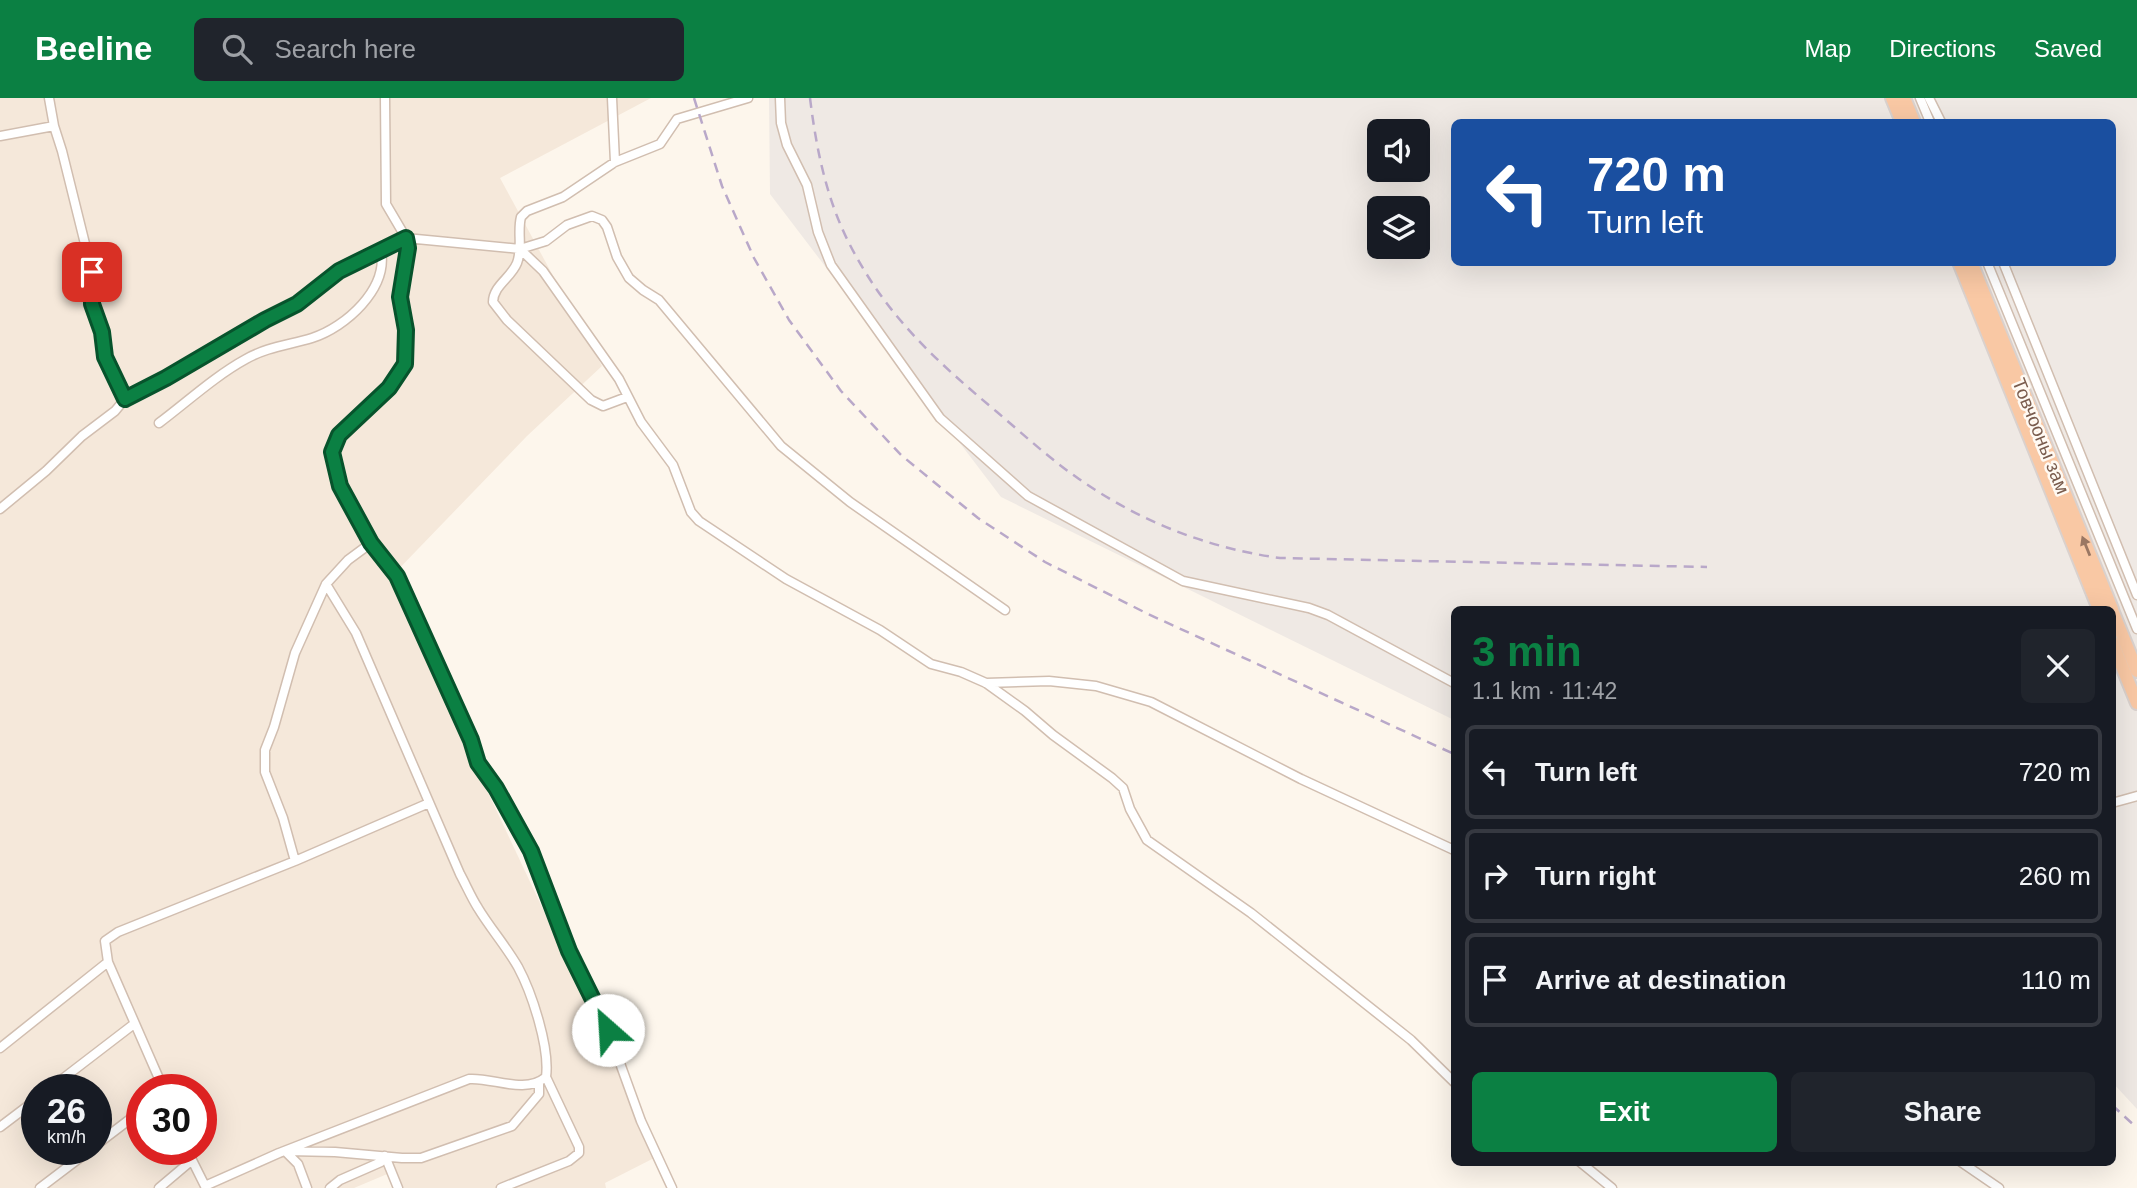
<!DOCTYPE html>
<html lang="en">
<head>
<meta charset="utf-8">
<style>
  :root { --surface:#171b24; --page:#20242c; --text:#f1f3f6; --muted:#9ea1a6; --line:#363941; --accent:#0b8043 }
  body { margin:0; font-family:Arial,sans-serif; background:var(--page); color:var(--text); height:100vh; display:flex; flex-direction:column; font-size:26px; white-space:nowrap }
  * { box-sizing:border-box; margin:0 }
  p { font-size:23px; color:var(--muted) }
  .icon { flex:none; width:38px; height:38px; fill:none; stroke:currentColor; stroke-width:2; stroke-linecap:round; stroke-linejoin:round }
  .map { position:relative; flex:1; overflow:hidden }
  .panel { position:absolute; left:1451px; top:508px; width:665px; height:560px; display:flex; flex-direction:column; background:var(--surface); border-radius:10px; box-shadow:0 7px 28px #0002 }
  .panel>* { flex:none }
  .guide { position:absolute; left:1451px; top:21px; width:665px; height:147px; border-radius:10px; box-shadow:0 7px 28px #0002; background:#1a4fa0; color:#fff; overflow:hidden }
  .buttons { position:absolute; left:1367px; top:21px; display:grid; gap:14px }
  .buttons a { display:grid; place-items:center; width:63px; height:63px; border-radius:10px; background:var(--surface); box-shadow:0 7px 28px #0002; font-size:35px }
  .speed { position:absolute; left:21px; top:976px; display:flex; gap:14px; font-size:35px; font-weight:700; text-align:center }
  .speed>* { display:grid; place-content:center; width:91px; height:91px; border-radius:50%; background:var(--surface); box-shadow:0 7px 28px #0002; line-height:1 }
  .speed small { font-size:18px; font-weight:400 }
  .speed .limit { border:10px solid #d22; background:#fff; color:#111 }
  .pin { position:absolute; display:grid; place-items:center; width:60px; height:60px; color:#fff; margin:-30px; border-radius:14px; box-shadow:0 4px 10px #0006 }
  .me { position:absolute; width:77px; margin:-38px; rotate:334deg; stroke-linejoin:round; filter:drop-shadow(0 0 5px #0008) }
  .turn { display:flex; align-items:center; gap:24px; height:147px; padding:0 21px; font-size:32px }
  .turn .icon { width:91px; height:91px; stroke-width:2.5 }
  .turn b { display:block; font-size:49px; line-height:60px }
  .round { display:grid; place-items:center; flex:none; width:74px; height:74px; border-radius:10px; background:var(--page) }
  .summary { display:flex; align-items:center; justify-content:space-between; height:119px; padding:0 21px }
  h1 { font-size:42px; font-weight:600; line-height:52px; color:var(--accent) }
  .button { display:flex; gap:14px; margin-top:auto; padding:14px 21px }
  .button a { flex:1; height:80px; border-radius:10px; background:var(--accent); color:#fff; font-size:28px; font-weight:600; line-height:80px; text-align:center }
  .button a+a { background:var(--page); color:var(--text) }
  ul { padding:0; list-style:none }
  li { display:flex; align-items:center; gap:21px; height:94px; margin:0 14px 10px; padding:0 7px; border:4px solid var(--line); border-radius:10px }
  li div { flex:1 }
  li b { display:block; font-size:26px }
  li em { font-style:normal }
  header { display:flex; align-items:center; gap:42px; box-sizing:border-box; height:98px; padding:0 35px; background:var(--accent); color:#fff }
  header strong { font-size:33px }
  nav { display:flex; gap:38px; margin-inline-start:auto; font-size:24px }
  .search { width:490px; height:63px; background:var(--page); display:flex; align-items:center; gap:18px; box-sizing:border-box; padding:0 24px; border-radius:10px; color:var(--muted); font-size:26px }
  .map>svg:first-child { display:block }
</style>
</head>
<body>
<header>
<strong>Beeline</strong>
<div class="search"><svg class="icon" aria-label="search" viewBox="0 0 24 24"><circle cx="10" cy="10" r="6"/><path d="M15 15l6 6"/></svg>Search here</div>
<nav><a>Map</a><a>Directions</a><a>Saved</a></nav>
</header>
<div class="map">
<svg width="2137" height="1090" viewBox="0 0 2137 1090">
  <rect width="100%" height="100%" fill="#fdf6ec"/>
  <!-- residential -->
  <path fill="#f5e8da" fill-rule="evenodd" d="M0 0H651L500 80 602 268 527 338 391 479 483 684 612 958 662 1056 605 1085 606 1090H400L392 1074 354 1090H0ZM37 992H96V1052H37ZM142 992H201V1052H142Z"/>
  <!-- industrial -->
  <path fill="#efe9e4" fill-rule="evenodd" d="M769 0H2137V1011L2112 984V511H1454V622L1001 399 770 96ZM1454 24H2112V164H1454ZM1379 33H1418V72H1379ZM1379 110H1418V149H1379Z"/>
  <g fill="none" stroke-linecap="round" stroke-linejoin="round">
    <!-- minor casing -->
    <g stroke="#d1beb0" stroke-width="11">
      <path id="minor" d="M49 0 54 28 62 53 92 174V206L102 234 105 259 125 301
        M385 0 386 106 406 140 408 150 400 199 406 232 405 266 389 290 339 337 332 354 340 388 371 445 397 478 472 642 478 665 496 690 531 753 569 853 608 932 641 1023 672 1090
        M612 0 615 64
        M780 0 781 25 787 47 807 87 818 134 831 167 940 320 1028 398 1183 483 1309 510 1328 517 1454 585
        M1920 0 1930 24
        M1929 0 1941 24
        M0 38 54 28
        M520 151 543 173 619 281 641 324 673 367 691 414 699 423 786 481 880 532 931 566 961 574 986 585 1025 613 1053 637 1112 680 1123 690 1130 711 1147 742 1251 815 1411 942 1454 984
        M1987 164 2137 531
        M2003 164 2137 497
        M627 299 603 308 591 302 507 222 493 204C493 188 511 180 517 165 523 149 517 134 521 119L527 113 563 99 615 64 660 46 677 21 748 0
        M159 325C187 304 215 278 246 261 267 249 289 247 312 240 346 229 388 191 381 153
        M0 411 46 373 82 338 115 313 125 301 166 280 265 222 297 206 339 173 406 140 520 151 546 143 567 127 592 118 602 122 607 129 617 159 629 180 643 192 659 202 781 348 850 404 1005 512
        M986 585 1049 583 1096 588 1151 604 1301 681 1454 752
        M2112 705 2137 698
        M295 763 429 705
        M0 950 108 864
        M48 992 134 926
        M164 992 108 864 105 843 118 834 295 763 283 720 265 674V652L274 629 295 555 326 486 348 462 371 445
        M0 1029 37 1001
        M96 1047 142 1012
        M187 1052 206 1090
        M288 1053 335 1054 402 1060H421L512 1028 539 996V985
        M286 1054 298 1066 307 1090
        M1580 1064 1612 1090
        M1961 1064 1999 1090
        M205 1088 279 1055 469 981C493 979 524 997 546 979 550 950 532 895 518 869 506 848 490 830 478 810 471 799 466 787 460 776L356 535 326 486
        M40 1090 90 1052
        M159 1090 191 1063
        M330 1090 340 1082 381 1064 385 1058 398 1090
        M501 1090 569 1063 579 1055V1049L546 979"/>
    </g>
    <!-- trunk casing -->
    <g stroke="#dad1cd" stroke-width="16">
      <path id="trunk" d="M1892 0 1902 24
        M1904 0 1914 24
        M1959 164 2099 511
        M1971 164 2112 511
        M2112 512 2137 573
        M2112 544 2137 605"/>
    </g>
    <!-- minor -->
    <use href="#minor" stroke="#fff" stroke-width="8"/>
    <!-- trunk -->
    <use href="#trunk" stroke="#f9c8a4" stroke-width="12"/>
    <!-- rail -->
    <path stroke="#b9a8c9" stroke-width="2.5" stroke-dasharray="10 7" stroke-linecap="butt" d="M694 0 722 88 754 160 789 222 841 293 901 357 978 420 1045 464 1148 516 1454 656
      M810 0C816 49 826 99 848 143 885 217 935 262 997 314 1024 337 1050 361 1079 381 1139 423 1207 450 1280 460L1707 469
      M2112 1007 2137 1030"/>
  </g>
  <!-- one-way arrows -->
  <defs><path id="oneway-solid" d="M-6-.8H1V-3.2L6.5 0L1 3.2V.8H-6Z" transform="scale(1.75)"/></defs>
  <use fill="#9a7763" href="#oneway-solid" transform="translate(2086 448) rotate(-112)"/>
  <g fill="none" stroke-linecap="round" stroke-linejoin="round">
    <!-- route casing -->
    <g stroke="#07532c" stroke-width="18">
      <path id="route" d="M92 174V206L102 234 105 259 125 301 166 280 265 222 297 206 339 173 406 140 408 150 400 199 406 232 405 266 389 290 339 337 332 354 340 388 371 445 397 478 471 642 478 665 496 690 531 753 569 853 608 932"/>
    </g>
    <!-- route -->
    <use href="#route" stroke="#0b8043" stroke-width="12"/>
  </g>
  <g text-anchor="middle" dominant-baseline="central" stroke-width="5" stroke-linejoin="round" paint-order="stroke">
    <!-- street labels -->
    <g font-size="19" fill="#7a5c4d" stroke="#fffaf3">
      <text transform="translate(2041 338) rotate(68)">Товчооны зам</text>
    </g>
  </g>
</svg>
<div class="buttons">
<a><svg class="icon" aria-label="sound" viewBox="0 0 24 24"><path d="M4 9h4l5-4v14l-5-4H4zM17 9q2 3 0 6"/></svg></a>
<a><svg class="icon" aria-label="layers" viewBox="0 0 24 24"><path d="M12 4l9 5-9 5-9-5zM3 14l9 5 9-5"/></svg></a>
</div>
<div class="speed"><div>26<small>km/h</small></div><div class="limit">30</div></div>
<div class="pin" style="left:92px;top:174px;background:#d93025"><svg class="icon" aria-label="arrive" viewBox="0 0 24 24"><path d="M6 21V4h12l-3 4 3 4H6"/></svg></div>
<svg class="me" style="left:608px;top:932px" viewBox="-20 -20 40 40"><circle r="19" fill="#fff"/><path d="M0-13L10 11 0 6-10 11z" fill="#0b8043"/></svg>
<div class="guide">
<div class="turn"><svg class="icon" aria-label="left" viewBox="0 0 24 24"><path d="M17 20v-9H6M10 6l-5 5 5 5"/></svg><div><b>720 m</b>Turn left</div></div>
</div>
<section class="panel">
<div class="summary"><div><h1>3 min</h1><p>1.1 km · 11:42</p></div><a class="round"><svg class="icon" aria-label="close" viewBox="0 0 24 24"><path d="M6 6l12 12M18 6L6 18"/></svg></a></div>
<ul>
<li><svg class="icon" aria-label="left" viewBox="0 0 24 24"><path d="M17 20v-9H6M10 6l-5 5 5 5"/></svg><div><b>Turn left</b></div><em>720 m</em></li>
<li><svg class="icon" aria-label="right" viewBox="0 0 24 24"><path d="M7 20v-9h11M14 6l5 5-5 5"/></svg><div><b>Turn right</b></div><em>260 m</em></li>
<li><svg class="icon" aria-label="arrive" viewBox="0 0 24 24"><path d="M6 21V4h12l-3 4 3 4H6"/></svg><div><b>Arrive at destination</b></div><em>110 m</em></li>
</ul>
<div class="button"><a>Exit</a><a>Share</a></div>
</section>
</div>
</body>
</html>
